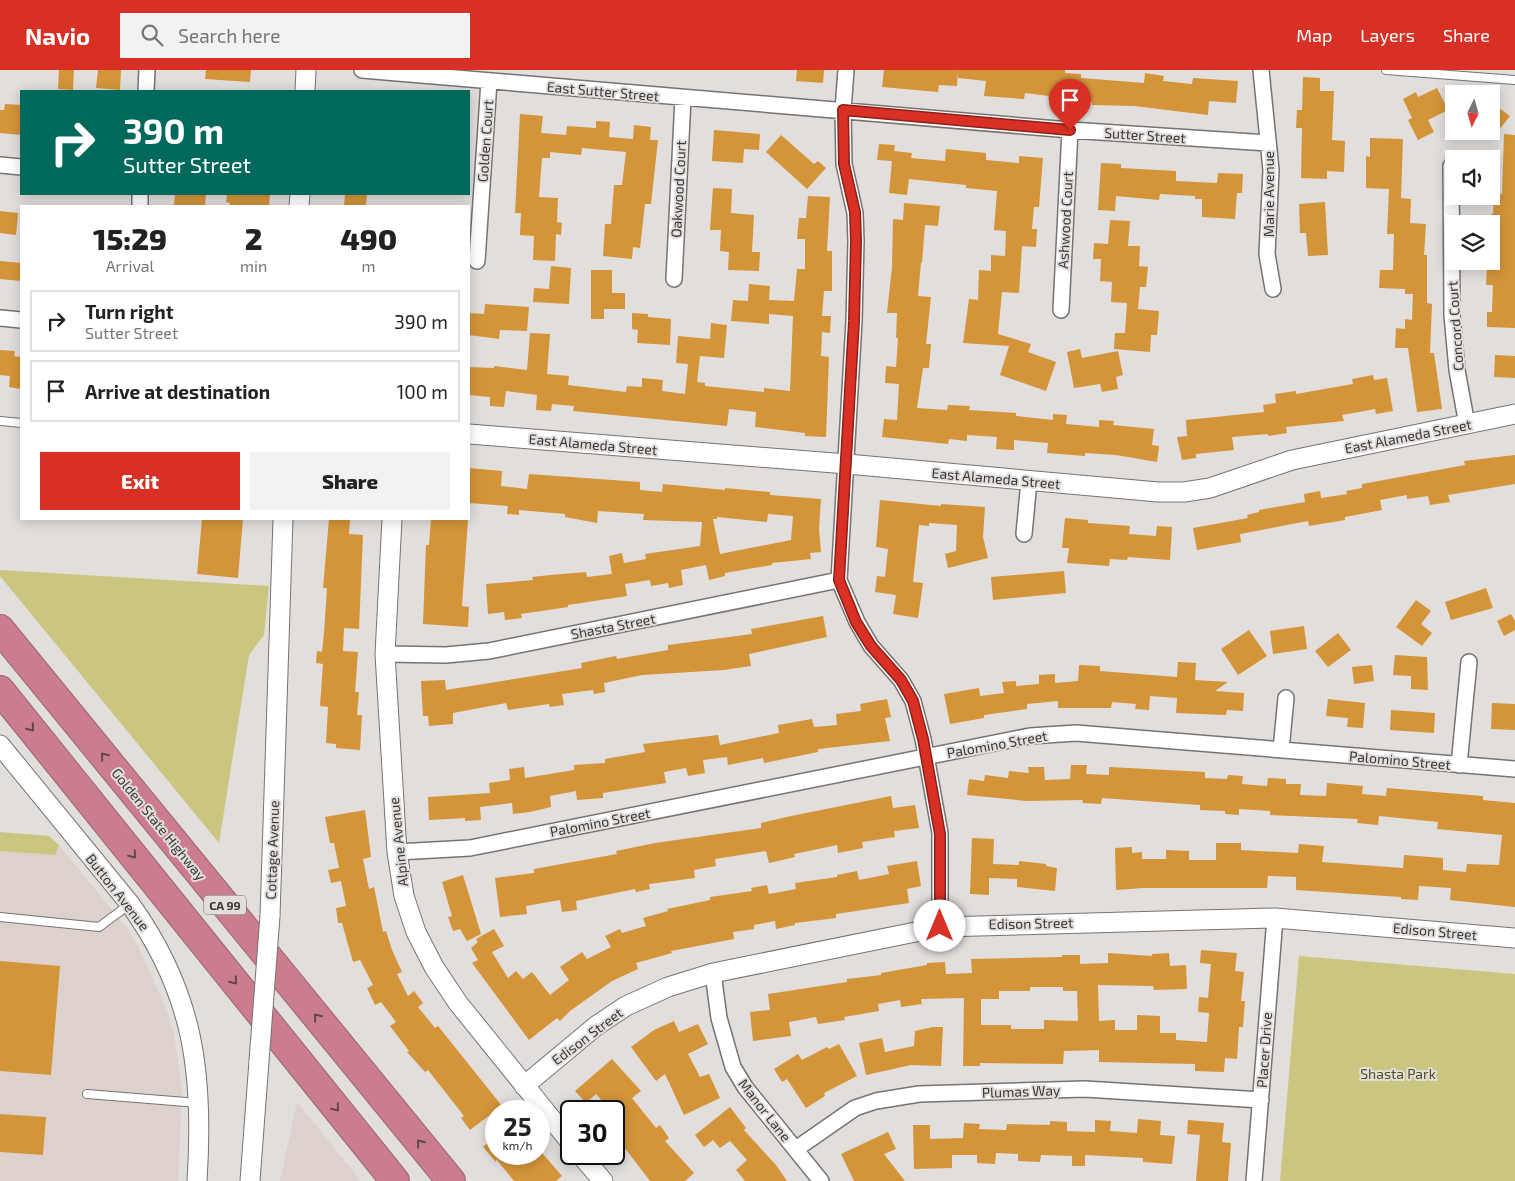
<!DOCTYPE html>
<html lang="en">
<head>
<meta charset="utf-8">
<style>
  :root { --surface:#fff; --page:#f2f2f2; --text:#222; --muted:#767676; --line:#e0e0e0; --accent:#d93025 }
  body { margin:0; font-family:"Exo 2",sans-serif; background:var(--page); color:var(--text); height:100vh; display:flex; flex-direction:column; font-size:19px; white-space:nowrap }
  * { box-sizing:border-box; margin:0 }
  p { font-size:16px; color:var(--muted) }
  .icon { flex:none; width:28px; height:28px; fill:none; stroke:currentColor; stroke-width:2; stroke-linecap:round; stroke-linejoin:round }
  .map { position:relative; flex:1; overflow:hidden }
  .panel { position:absolute; left:20px; top:135px; width:450px; height:315px; display:flex; flex-direction:column; background:var(--surface); border-radius:0px; box-shadow:0 2px 12px #0003 }
  .panel>* { flex:none }
  .banner { position:absolute; left:20px; top:20px; width:450px; height:105px; border-radius:0px; box-shadow:0 2px 12px #0003; background:#00695c; color:#fff; overflow:hidden }
  .needle { width:32px; rotate:185deg }
  .fabs { position:absolute; left:1445px; top:15px; display:grid; gap:10px }
  .fabs a { display:grid; place-items:center; width:55px; height:55px; border-radius:0px; background:var(--surface); box-shadow:0 2px 12px #0003; font-size:25px }
  .speed { position:absolute; left:485px; top:1030px; display:flex; gap:10px; font-size:25px; font-weight:700; text-align:center }
  .speed>* { display:grid; place-content:center; width:65px; height:65px; border-radius:50%; background:var(--surface); box-shadow:0 2px 12px #0003; line-height:1 }
  .speed small { font-size:12px; font-weight:400 }
  .speed .limit { border:2px solid #111; border-radius:8px; background:#fff; color:#111 }
  .pin { position:absolute; display:grid; place-items:center; width:42px; height:42px; color:#fff; margin:-51px -21px; border-radius:50% 50% 50% 0; rotate:-45deg; box-shadow:0 0 5px #0007 }
  .pin .icon { rotate:45deg }
  .me { position:absolute; width:55px; margin:-28px; rotate:0deg; stroke-linejoin:round; filter:drop-shadow(0 0 4px #0008) }
  .turn { display:flex; align-items:center; gap:18px; height:105px; padding:0 20px; font-size:22px }
  .turn .icon { width:65px; height:65px; stroke-width:2.5 }
  .turn b { display:block; font-size:35px; line-height:42px }
  .eta { display:flex; justify-content:space-evenly; align-items:center; height:85px; text-align:center }
  .eta b { font-size:30px; font-weight:800; line-height:35px }
  .button { display:flex; gap:10px; margin-top:auto; padding:10px 20px }
  .button a { flex:1; height:58px; border-radius:0px; background:var(--accent); color:#fff; font-size:20px; font-weight:800; line-height:58px; text-align:center }
  .button a+a { background:var(--page); color:var(--text) }
  ul { padding:0; list-style:none }
  li { display:flex; align-items:center; gap:15px; height:62px; margin:0 10px 8px; padding:0 10px; border:2px solid var(--line); border-radius:0px }
  li div { flex:1 }
  li b { display:block; font-size:19px }
  li em { font-style:normal }
  header { display:flex; align-items:center; gap:30px; box-sizing:border-box; height:70px; padding:0 25px; background:var(--accent); color:#fff }
  header strong { font-size:24px }
  nav { display:flex; gap:28px; margin-inline-start:auto; font-size:18px }
  .search { width:350px; height:45px; background:var(--page); display:flex; align-items:center; gap:12px; box-sizing:border-box; padding:0 18px; border-radius:0px; color:var(--muted); font-size:19px }
  .map>svg:first-child { display:block }
</style>
</head>
<body>
<header>
<strong>Navio</strong>
<div class="search"><svg class="icon" aria-label="search" viewBox="0 0 24 24"><circle cx="10" cy="10" r="6"/><path d="M15 15l6 6"/></svg>Search here</div>
<nav><a>Map</a><a>Layers</a><a>Share</a></nav>
</header>
<div class="map">
<svg width="1515" height="1111" viewBox="0 0 1515 1111">
  <rect width="100%" height="100%" fill="#e1dedc"/>
  <!-- built -->
  <path fill="#ddd1ce" d="M59 775 125 856 140 880 166 938 174 964 182 1021 178 1111H0V781L55 785Z
    M297 1032 361 1111H280Z"/>
  <!-- green -->
  <path fill="#cac67f" d="M0 500 269 516 264 565 249 585 219 773 0 506Z
    M0 762 49 766 59 775 55 785 0 781Z
    M1299 886 1515 904V1111H1280Z"/>
  <!-- building -->
  <path fill="#d49439" fill-rule="evenodd" d="M59 0H74L73 20 58 19Z
    M98 0H121L120 20 96 18Z
    M206 0H251L250 12 205 9Z
    M797 0H824L823 13 796 11Z
    M884 0H958L957 16 939 15 938 22 882 17Z
    M958 0H1065V3L1081 4V8L1144 13 1145 3 1164 6 1163 11 1192 14 1193 8 1238 11 1236 33 1209 31 1208 45 1134 36 1092 35V32L1048 29 1049 26 1025 23 1024 29 984 26 986 11 958 8Z
    M1303 7 1320 8V21H1334L1332 70 1345 71 1344 102 1327 101V109L1301 108 1302 58H1296L1297 40H1302Z
    M1437 18 1448 40 1428 50 1434 62 1418 70 1408 50 1412 48 1403 29 1416 22 1418 27Z
    M1491 32 1510 46 1491 70Z
    M5 34 21 35V65L0 63V40H4Z
    M520 44 543 46 541 63 566 65 567 56 596 58V51L610 52 609 67 633 69 634 55 651 57 650 70H658L651 134H645L640 178 633 177 632 189 603 186 605 154H611L614 115H622L626 82 582 78 581 85 550 82V88H542L539 127 558 128 557 152 562 153 561 165 556 164 555 191 533 190 534 166 520 165 521 143H515Z
    M714 60 760 64 759 80 744 79 743 93 712 91Z
    M1504 64 1515 65V258L1487 257V242H1492L1493 215H1486L1487 197H1496L1498 160H1491V144H1493L1494 124H1502Z
    M781 65 814 94 818 91 826 98 807 119 766 82Z
    M1370 68 1403 69 1401 128 1411 129 1410 153 1426 154 1424 185H1427V233L1432 234 1430 283H1434L1442 339 1417 342 1408 278H1395L1396 258 1405 259V249L1412 250 1413 224H1405V219L1379 218 1380 200H1393L1394 164H1387L1389 119 1366 118V86L1370 87Z
    M879 74 895 75 894 81 912 83 911 88 945 91 946 79 986 83V90L1019 93V86L1043 88 1039 137H1034L1032 159H1037L1036 177 1022 176 1019 223 1002 222 998 264 1031 274 1028 282 1056 292 1046 321 1000 305 1009 276 963 273 969 229 978 230 979 200 991 201V185L1005 186 1006 161 994 160 997 121 966 118V115L909 109 907 125 889 123 892 91 877 90Z
    M1101 93 1121 94V98L1176 101V111L1217 113 1218 103 1243 104 1242 123H1237L1235 149 1202 147V129H1195V126L1160 124 1159 130 1116 126 1115 141 1098 140Z
    M713 118 732 119 731 143 754 145 752 182H760L759 201 728 200 729 182 720 181 721 160H710Z
    M175 124H206L205 136 174 135Z
    M227 124H270L269 136 230 135V133L226 132Z
    M345 124H367L366 136H344Z
    M808 126 830 127 827 181H832V221H824L822 246H831L830 263 822 262 821 286 829 287 826 367 805 366V363L755 357 756 342 729 339 727 356 573 341 574 336 552 334 551 341 536 340 537 325 506 321 504 337 490 336V327L469 325V297L494 298V296L527 300 530 263 550 264 547 304 569 306 568 315 626 322 627 316 642 317V308L663 310 662 321 685 324 688 294 676 293 678 266 710 269 711 253 727 255 724 288 700 286 697 312 705 313V316L764 322V318L790 321 793 246 769 244V254L731 251 733 230 748 231 749 214 770 216 769 230 794 231 797 199H805V169H797L799 148H806Z
    M1325 132 1328 185 1308 186 1306 163H1300L1299 134Z
    M904 133 940 136 938 156 925 155 922 193H921L918 226 931 227 926 274H931L929 298H923L917 338 947 340 948 335 970 336 969 340 1016 343V346L1053 350V344L1067 345 1066 354 1099 357V350L1114 351 1113 355 1154 359 1152 375 1159 376 1157 392 1116 385 1085 383V386L1047 383 1048 373 1014 370V380L996 379 997 367 967 365V371L949 369 948 374 882 367 884 349 897 350 899 314 885 313 886 296 896 297 898 268H896L897 243H887L892 197 893 149 903 150Z
    M0 141 18 143 16 165 0 163Z
    M1110 150 1130 151 1128 176H1140L1139 196 1148 197 1146 217H1140L1138 239 1159 241 1157 265H1151L1150 282 1114 279 1115 263H1125L1127 233 1111 232 1112 212 1100 211 1101 189H1093L1094 173 1108 174Z
    M0 191 21 193V211L0 209Z
    M551 196 571 198 569 234 533 232 534 218 549 219Z
    M591 200H612V223H625V239H604V249H591Z
    M485 234 529 237 527 261 500 260 499 269 469 265V243L484 244Z
    M632 243 648 244V247L671 249 670 275 637 273 638 260 632 259Z
    M1080 279 1082 288 1118 281 1123 305 1116 307 1118 319 1102 322 1100 314 1074 318 1067 282Z
    M0 280 15 281 14 286 21 287V319L9 317 10 306 0 305Z
    M1495 285 1515 286V308L1494 307Z
    M1373 305 1374 310 1387 308 1393 341 1376 344 1375 339 1342 345 1344 351 1286 357 1287 363 1268 366V364L1232 367 1234 380 1196 384V388L1182 390 1177 367 1187 366 1186 350 1264 342 1263 335 1276 333 1275 324 1296 321V324L1353 314 1352 309Z
    M1515 385V414L1448 425 1450 432 1430 435 1428 426 1407 429V425L1380 430 1382 440 1345 447V450L1309 456 1308 451 1240 464 1241 472 1197 480 1193 458 1248 448 1247 445 1259 442V440L1305 432 1304 424 1320 421 1321 428 1347 424 1346 421 1362 418V414L1465 395 1464 391Z
    M469 398 502 401 501 416 527 419 529 404 640 412V420L662 422 663 414 725 420V418L770 422V425L821 429 819 459 821 482 810 483 811 489 772 493V495L725 503V506L709 510 706 495 681 500 683 515 669 518 668 513 651 516 650 510 625 514 627 526 568 535V537L521 544 522 548 505 550 504 542 488 544 486 514 533 510 532 507 550 505 586 502 587 507 612 504 609 486 622 483 624 493 646 489 645 484 700 476 702 452 643 450 644 444 598 441 597 453 565 447V444L519 440V445L507 444 508 436 469 433ZM768 444 793 446 791 470 720 484 713 449H717V447L767 452Z
    M880 430 941 436V434L985 437 983 467 988 488 948 498 945 484 956 481 957 455 929 453V456L919 455 913 512 923 513 918 548 893 544 896 525 875 522 877 506 885 507 888 479 876 477Z
    M1065 448 1088 450V453L1130 456 1129 464 1156 466 1157 456 1172 457 1170 490 1128 487 1127 490 1110 489 1109 496 1067 493 1069 478H1062Z
    M202 449H243L238 508 197 504Z
    M329 449H350L349 464 363 465 359 559 344 558 343 581 358 582 355 622H359L357 645H362L360 680 336 678V674L326 673 328 637 320 636 323 594 316 593 317 581 322 582 324 563 327 518H323Z
    M431 449H468L462 536 469 537 468 557 423 554 426 475H429Z
    M1064 501 1066 523 993 530 991 507Z
    M1486 518 1493 538 1451 550 1445 532Z
    M1416 530 1431 541 1421 554 1432 563 1422 576 1396 557Z
    M1511 544 1515 551V560L1504 566 1497 551Z
    M823 546 827 567 749 584 751 596 724 600 642 605 604 613 605 622 594 624 593 620 562 624 564 635 550 637 549 634 508 640 506 633 453 643V654L429 656 428 646H423L421 611 445 610 446 620 582 598 581 593 616 586 617 589 668 580V575L752 564 751 559Z
    M1304 556 1307 579 1273 584 1270 561Z
    M1249 560 1267 586 1238 605 1221 579Z
    M1338 563 1351 580 1328 597 1315 581Z
    M1395 585 1427 587 1428 620 1411 619V606L1393 605Z
    M1178 592 1196 593 1195 610 1228 612 1215 621 1244 623 1243 641 1227 640 1226 645 1176 643 1177 628 1150 626 1149 640 1135 639 1136 634 1112 632 1111 638H1058V631L1027 634V639L984 645V648L950 654 944 624 979 618 980 626 1004 623 1002 612 1016 611V616L1039 614V605L1055 604V613L1078 611 1079 595 1100 596V601L1177 607Z
    M1372 595 1374 611 1354 614 1352 597Z
    M887 629 891 647 885 648 890 671 818 679V682L764 693 763 688 728 695 727 687 703 690 705 703 688 706 686 698 664 702 666 713 603 723V728L577 730 576 721 550 726 551 737 530 742 513 744 512 733 480 737 481 750 465 751V748L429 750 428 727 490 723 489 713 510 710 509 699 524 697 525 708 574 700V695L605 693V689L645 682 643 674 718 665 720 675 779 663 778 655 812 649 814 657 837 655 836 644 861 641 860 634Z
    M1328 629 1365 633 1363 658 1347 657 1348 648 1326 646Z
    M1492 633 1515 634V660L1491 659Z
    M1391 640 1435 643 1434 663 1390 660Z
    M1071 695H1087L1086 704 1109 705V697L1205 702V708L1227 709 1228 705 1243 706 1242 714 1267 716 1268 708 1286 709V714H1301L1300 725 1326 726 1327 713 1363 716 1362 724 1386 726 1387 718 1483 726V730L1515 733V837L1450 830 1451 818 1419 816 1418 830 1401 829V827L1296 820V807L1268 806 1267 818H1143L1116 820 1115 778 1132 777V783L1142 782V789H1166V780L1189 781V790H1216V773H1241V780L1298 783 1299 774 1324 776 1322 792 1403 798 1404 785 1443 788V800L1466 802 1467 794 1499 795 1502 765 1437 759 1438 752 1379 746 1378 755 1357 753 1358 749 1270 745V741L1239 739V745L1225 744V741L1200 740V735L1102 728 1101 734 1082 733 1083 730 1027 731 967 725 969 709 984 711 985 705 1008 708 1009 701 1029 703 1028 697H1044L1045 710 1070 709Z
    M891 726 893 738 915 735 919 758 894 761 895 767 862 772 863 778 838 783 837 775 794 784 795 787 769 793 766 781 715 789 716 796 694 800 695 808 649 814 650 819 636 822 635 819 576 831 577 840 562 842 560 830 526 836 527 844 500 847 495 808 534 803V799L617 784 616 781 655 773 761 758V753L791 746Z
    M365 740 371 787 363 789 369 819 374 817 383 862 386 861 392 880 402 902 397 904 408 926 414 921 423 933 418 937 435 958 438 956 502 1036 470 1060 461 1048 464 1046 428 1000 425 1002 407 982 409 981 390 956 396 952 381 932 375 935 367 918 373 915 360 890 353 892 342 853H338L336 838 346 836 341 811 331 813 328 800 339 798 334 773H330L325 747Z
    M972 768 994 769 993 794 1019 795V791L1046 794V796L1057 798 1055 821 1017 817V809L989 808V825L970 824Z
    M917 791 921 816 907 819 909 833 836 844V848L795 853V855L776 859 775 851 754 855V859L733 862 734 869 671 881 672 883 636 893 638 899 612 911 570 941 560 951 557 948 529 970 472 893 478 890 471 878 478 872 476 869 494 859 504 876 492 882 508 908 516 901 523 909 532 902 550 925 569 910 560 897 582 882 587 889 611 877 605 866 620 859 622 863 646 856 643 848 668 841 667 839 710 830V827L752 821 751 818 767 815 769 824 796 819 795 813 837 807V805L857 801 859 810 889 804 887 796Z
    M463 805 481 864 467 871 460 859 453 861 448 847 452 846 442 812Z
    M1201 880 1237 883 1235 901 1244 902 1241 931H1245L1243 957H1239L1237 989 1225 988 1224 1002 1195 1001V994L1099 992V980L1064 981 1063 994 980 993V996H963L964 928 921 929 922 934 901 937 900 930 878 934 879 941 844 947 845 950 818 954 816 947 789 952 791 966 753 971 750 942 770 940 768 924 847 912V909L881 905V903L927 895V893L945 892 946 904 972 903 971 889 1062 887V885H1080V894L1108 893V883L1152 886V884L1169 883 1170 896 1186 895 1187 919 1154 920 1153 916 1098 915 1099 951 1115 950V960H1137V945L1160 946V963H1176V970L1207 972 1209 943 1198 942 1199 927 1208 928 1211 894 1200 893ZM1030 917H1063V921H1077L1078 951 1044 950V959H1011V955H981V929H999V921H1030Z
    M0 891 60 896 51 1005 0 1001Z
    M674 951 679 962 698 954 708 974 688 984 700 1007 709 1004 720 1028 684 1045 665 1004 656 1011 631 977 654 960Z
    M933 957H943L941 996 911 995 866 1005 859 973 882 968 885 982 914 976 915 961Z
    M839 974 857 1006 824 1023 825 1026 806 1038 787 1009 782 1012 774 999 798 984 802 990 827 977 829 979Z
    M612 989 641 1021 632 1028 656 1058 660 1055 669 1068 665 1071 694 1103 685 1111H650L624 1077 622 1079 614 1069V1041H611L596 1024 586 1033 575 1021Z
    M730 1037 746 1058 744 1060 776 1095 787 1111H745L736 1100 747 1090 730 1071 720 1078 713 1070 704 1077 695 1065Z
    M0 1044 46 1047 43 1085 0 1082Z
    M1138 1049 1161 1051 1160 1065 1175 1066 1172 1094 1143 1092V1088L1085 1085V1096H1072V1086L1041 1085 1040 1092 1018 1091V1084L996 1083 995 1094 977 1093V1085H952V1098L914 1099 913 1055H930V1069L963 1068 964 1053 980 1054 979 1059 1006 1060 1007 1054 1050 1055V1051L1067 1052V1061L1095 1062V1050L1111 1051 1110 1061 1137 1063Z
    M1188 1050 1224 1053 1222 1072 1231 1073 1228 1111H1196L1200 1065 1187 1064Z
    M888 1062 896 1079 884 1084 905 1111H854L841 1084Z
    M496 1065V1084H543L562 1106 556 1111H514L496 1089V1092L483 1077Z"/>
  <g fill="none" stroke-linecap="round" stroke-linejoin="round">
    <!-- service casing -->
    <g stroke="#767372" stroke-width="10">
      <path id="service" d="M1386 0 1515 10
        M0 351 21 353
        M0 847 99 857 130 834
        M87 1024 198 1033"/>
    </g>
    <!-- minor casing -->
    <g stroke="#767372" stroke-width="18">
      <path id="minor" d="M362 0 1070 60 1268 73
        M846 0 843 40 844 94 855 143 856 171 854 251 839 510 857 552 871 576 901 610 913 631 923 669 940 763V857
        M1261 0 1271 100 1267 184 1273 219
        M146 21 147 0
        M0 95 21 97
        M1451 96 1452 245 1457 300 1467 355
        M140 136V124
        M477 191 489 11
        M674 209 683 28
        M1061 240 1070 60
        M0 248 21 250
        M1024 464 1029 411
        M385 584 446 585 489 581 839 510
        M1281 680 1286 628
        M1459 695 1469 592
        M397 782 470 778 1030 666 1076 663 1515 699
        M713 903 719 948 733 997 745 1017 821 1111
        M796 1079 855 1038 876 1031 919 1024 1085 1019 1261 1030
        M1254 1111 1275 848"/>
    </g>
    <!-- tertiary casing -->
    <g stroke="#767372" stroke-width="21">
      <path id="tertiary" d="M305 21 306 0
        M299 136 300 124
        M469 364 847 394 1158 422H1184L1210 418 1292 390 1515 344
        M392 449 385 584 397 782 404 826 416 862 434 897 458 933 571 1073
        M0 675 130 834C194 923 204 1004 197 1111
        M270 846 283 449
        M524 1016 596 956 626 936 668 917 713 903 940 857 1275 848 1515 868
        M580 1084 603 1111
        M250 1111 259 991"/>
    </g>
    <!-- motorway casing -->
    <g stroke="#986570" stroke-width="30">
      <path id="motorway" d="M0 559 451 1111
        M0 620 395 1111"/>
    </g>
    <!-- service -->
    <use href="#service" stroke="#fff" stroke-width="8"/>
    <!-- minor -->
    <use href="#minor" stroke="#fff" stroke-width="15"/>
    <!-- tertiary -->
    <use href="#tertiary" stroke="#fff" stroke-width="19"/>
    <!-- motorway -->
    <use href="#motorway" stroke="#cb7d8e" stroke-width="28"/>
    <!-- tertiary-bridge casing -->
    <g stroke="#767372" stroke-width="21" stroke-linecap="butt">
      <path id="tertiary-bridge" d="M259 991 270 846"/>
    </g>
    <!-- tertiary-bridge -->
    <use href="#tertiary-bridge" stroke="#fff" stroke-width="19"/>
  </g>
  <!-- one-way arrows -->
  <defs><path id="oneway-chevron" d="M-2-3.5L2.5 0L-2 3.5" fill="none" stroke-width="1.6" stroke-linecap="round" stroke-linejoin="round" transform="scale(1.25)"/></defs>
  <g stroke="#5e494e">
    <use href="#oneway-chevron" transform="translate(31 658) rotate(51)"/>
    <use href="#oneway-chevron" transform="translate(104 686) rotate(-129)"/>
    <use href="#oneway-chevron" transform="translate(133 785) rotate(51)"/>
    <use href="#oneway-chevron" transform="translate(234 911) rotate(51)"/>
    <use href="#oneway-chevron" transform="translate(317 947) rotate(-129)"/>
    <use href="#oneway-chevron" transform="translate(336 1038) rotate(51)"/>
    <use href="#oneway-chevron" transform="translate(420 1073) rotate(-129)"/>
  </g>
  <g fill="none" stroke-linecap="round" stroke-linejoin="round">
    <!-- route casing -->
    <g stroke="#8d1f18" stroke-width="12">
      <path id="route" d="M940 856V764L923 669 913 631 901 610 871 576 856 552 839 510 854 251 856 171 855 142 844 94 843 40 1070 60"/>
    </g>
    <!-- route -->
    <use href="#route" stroke="#d93025" stroke-width="9"/>
  </g>
  <g text-anchor="middle" dominant-baseline="central" stroke-width="4" stroke-linejoin="round" paint-order="stroke">
    <!-- shield labels -->
    <rect fill="#e1dedc" stroke="#6b6a69" stroke-width="1" x="204" y="825.5" width="42" height="19" rx="4"/>
    <g font-size="12" font-weight="bold" fill="#393838">
      <text x="225" y="835">CA 99</text>
    </g>
    <!-- street labels -->
    <g font-size="14" fill="#393838" stroke="#e1dedc">
      <text transform="translate(603 21) rotate(5)">East Sutter Street</text>
      <text transform="translate(1145 65) rotate(4)">Sutter Street</text>
      <text transform="translate(485 71) rotate(-86)">Golden Court</text>
      <text transform="translate(678 119) rotate(-87)">Oakwood Court</text>
      <text transform="translate(1268 124) rotate(-90)">Marie Avenue</text>
      <text transform="translate(1065 150) rotate(-87)">Ashwood Court</text>
      <text transform="translate(1455 256) rotate(-94)">Concord Court</text>
      <text transform="translate(1408 366) rotate(-11)">East Alameda Street</text>
      <text transform="translate(593 374) rotate(5)">East Alameda Street</text>
      <text transform="translate(996 408) rotate(5)">East Alameda Street</text>
      <text transform="translate(613 556) rotate(-11)">Shasta Street</text>
      <text transform="translate(997 674) rotate(-10)">Palomino Street</text>
      <text transform="translate(1400 690) rotate(5)">Palomino Street</text>
      <text transform="translate(600 752) rotate(-11)">Palomino Street</text>
      <text transform="translate(159 754) rotate(51)">Golden State Highway</text>
      <text transform="translate(398 772) rotate(-96)">Alpine Avenue</text>
      <text transform="translate(272 780) rotate(-88)">Cottage Avenue</text>
      <text transform="translate(118 822) rotate(52)">Button Avenue</text>
      <text transform="translate(1031 853) rotate(-1)">Edison Street</text>
      <text transform="translate(1435 861) rotate(5)">Edison Street</text>
      <text transform="translate(587 966) rotate(-37)">Edison Street</text>
      <text transform="translate(1264 980) rotate(-86)">Placer Drive</text>
      <text transform="translate(1021 1021) rotate(-2)">Plumas Way</text>
      <text transform="translate(765 1040) rotate(52)">Manor Lane</text>
    </g>
    <!-- park labels -->
    <g font-size="14" fill="#4f4b1f" stroke="#e1dedc">
      <text x="1398" y="1003">Shasta Park</text>
    </g>
  </g>
</svg>
<div class="fabs">
<a><svg class="needle" viewBox="-14 -14 28 28"><path d="M0-13l5 13h-10z" fill="#e53935"/><path d="M0 13l5-13h-10z" fill="#767676"/></svg></a>
<a><svg class="icon" aria-label="sound" viewBox="0 0 24 24"><path d="M4 9h4l5-4v14l-5-4H4zM17 9q2 3 0 6"/></svg></a>
<a><svg class="icon" aria-label="layers" viewBox="0 0 24 24"><path d="M12 4l9 5-9 5-9-5zM3 14l9 5 9-5"/></svg></a>
</div>
<div class="speed"><div>25<small>km/h</small></div><div class="limit">30</div></div>
<div class="pin" style="left:1070px;top:60px;background:#d93025"><svg class="icon" aria-label="arrive" viewBox="0 0 24 24"><path d="M6 21V4h12l-3 4 3 4H6"/></svg></div>
<svg class="me" style="left:940px;top:856px" viewBox="-20 -20 40 40"><circle r="19" fill="#fff"/><path d="M0-13L10 11 0 6-10 11z" fill="#d93025"/></svg>
<div class="banner">
<div class="turn"><svg class="icon" aria-label="right" viewBox="0 0 24 24"><path d="M7 20v-9h11M14 6l5 5-5 5"/></svg><div><b>390 m</b>Sutter Street</div></div>
</div>
<section class="panel">
<div class="eta">
<div><b>15:29</b><p>Arrival</p></div>
<div><b>2</b><p>min</p></div>
<div><b>490</b><p>m</p></div>
</div>
<ul>
<li><svg class="icon" aria-label="right" viewBox="0 0 24 24"><path d="M7 20v-9h11M14 6l5 5-5 5"/></svg><div><b>Turn right</b><p>Sutter Street</p></div><em>390 m</em></li>
<li><svg class="icon" aria-label="arrive" viewBox="0 0 24 24"><path d="M6 21V4h12l-3 4 3 4H6"/></svg><div><b>Arrive at destination</b></div><em>100 m</em></li>
</ul>
<div class="button"><a>Exit</a><a>Share</a></div>
</section>
</div>
</body>
</html>
